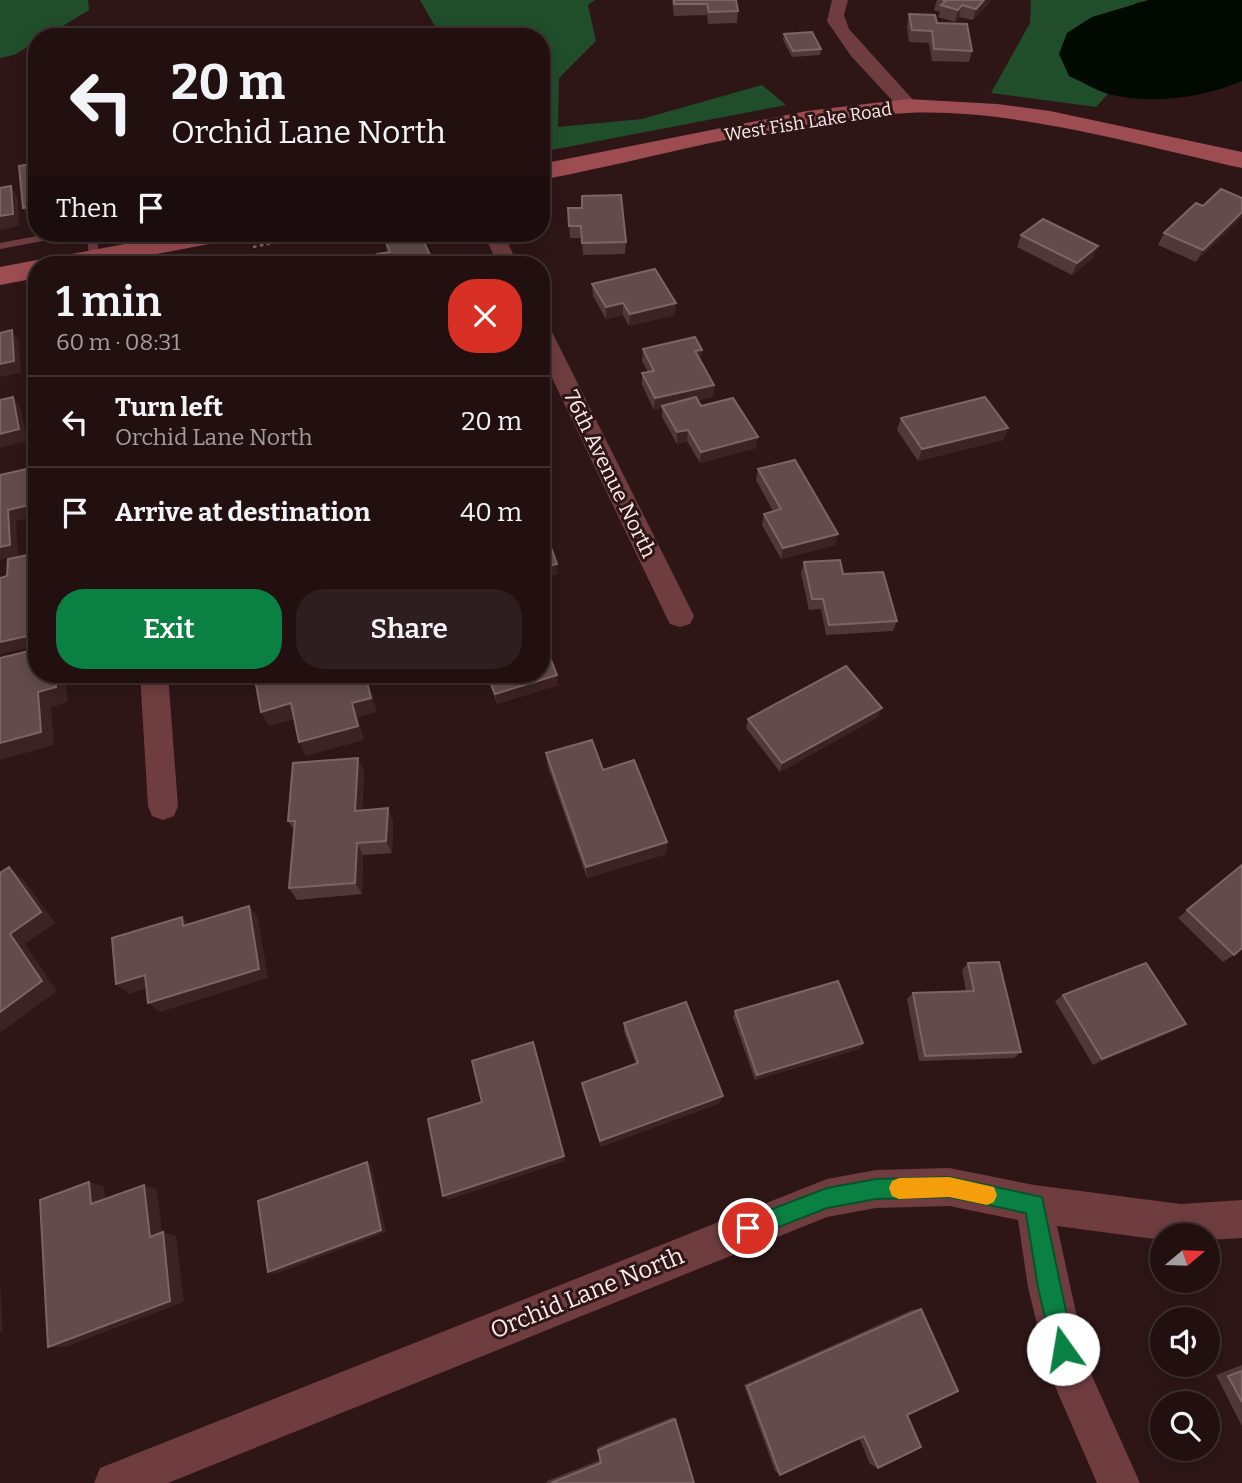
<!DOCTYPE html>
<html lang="en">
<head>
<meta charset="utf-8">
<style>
  :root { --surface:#221011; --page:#2e1e1f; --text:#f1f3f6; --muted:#a29d9f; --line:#3f3031; --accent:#0b8043 }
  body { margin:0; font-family:Bitter,serif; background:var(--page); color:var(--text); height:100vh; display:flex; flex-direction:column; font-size:26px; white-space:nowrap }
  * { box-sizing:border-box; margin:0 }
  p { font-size:23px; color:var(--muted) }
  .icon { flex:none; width:38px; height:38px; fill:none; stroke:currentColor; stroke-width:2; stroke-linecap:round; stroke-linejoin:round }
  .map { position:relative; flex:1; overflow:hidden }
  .panel { position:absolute; left:28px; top:256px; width:522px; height:427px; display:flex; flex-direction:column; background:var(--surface); border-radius:28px; box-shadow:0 4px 18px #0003,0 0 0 2px var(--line) }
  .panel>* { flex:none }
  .banner { position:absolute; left:28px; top:28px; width:522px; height:214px; border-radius:28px; box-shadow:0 4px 18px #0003,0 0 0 2px var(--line); background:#221011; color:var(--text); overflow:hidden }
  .needle { width:46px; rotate:71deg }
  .fabs { position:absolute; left:1150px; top:1223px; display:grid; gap:14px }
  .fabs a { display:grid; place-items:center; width:70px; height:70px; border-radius:50%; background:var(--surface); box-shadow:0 4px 18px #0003,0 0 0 2px var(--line); font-size:35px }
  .pin { position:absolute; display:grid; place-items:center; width:60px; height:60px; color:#fff; margin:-30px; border:4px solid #fff; border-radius:50%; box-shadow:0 2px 7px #0007 }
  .me { position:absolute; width:77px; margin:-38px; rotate:347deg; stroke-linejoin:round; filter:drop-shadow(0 0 5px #0008) }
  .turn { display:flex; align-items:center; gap:24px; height:147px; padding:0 28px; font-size:32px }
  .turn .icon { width:91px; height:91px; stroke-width:2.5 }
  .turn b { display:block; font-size:49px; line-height:60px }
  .then { display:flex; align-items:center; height:66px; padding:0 28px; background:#0003; gap:14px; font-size:26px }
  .round { display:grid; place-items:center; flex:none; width:74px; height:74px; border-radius:28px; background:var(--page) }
  .head { display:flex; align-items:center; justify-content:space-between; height:119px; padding:0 28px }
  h1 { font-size:42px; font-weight:600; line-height:52px }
  .cta { display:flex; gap:14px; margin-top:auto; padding:14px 28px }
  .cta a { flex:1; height:80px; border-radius:28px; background:var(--accent); color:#fff; font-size:28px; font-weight:600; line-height:80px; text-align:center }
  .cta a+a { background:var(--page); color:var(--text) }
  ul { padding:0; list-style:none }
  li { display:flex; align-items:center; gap:21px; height:91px; padding:0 28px; border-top:2px solid var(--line) }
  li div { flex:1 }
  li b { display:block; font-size:26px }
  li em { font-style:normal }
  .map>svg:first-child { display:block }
</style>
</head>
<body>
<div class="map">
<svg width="1242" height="1483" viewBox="0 0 1242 1483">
  <rect width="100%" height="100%" fill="#2e1617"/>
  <!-- green -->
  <path fill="#214e2a" d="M0 0H88L89 10 45 37H37V41L14 55 0 58Z
    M420 0H595L588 5 596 41 559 78 558 127 642 119 762 85 786 105 541 152V37H441Z
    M1031 0H1149L1136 3 1069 76 1108 94 1096 107 991 93 1030 23Z"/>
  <!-- water -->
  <path fill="#000a01" d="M1149 0H1242V81C1202 98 1151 105 1108 94 1095 90 1081 81 1069 76L1059 54 1067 33 1092 17Z"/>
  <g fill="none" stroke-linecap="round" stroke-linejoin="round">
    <!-- path -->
    <path stroke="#846e6f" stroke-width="2.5" stroke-dasharray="3.5 3.5" stroke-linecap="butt" d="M253 247 324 233"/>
    <!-- lane -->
    <path fill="#6f3d40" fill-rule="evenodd" d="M53 233H74L69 236 0 249V243Z
      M87 233H97L99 260 89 258Z"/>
    <!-- street -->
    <path fill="#6f3d40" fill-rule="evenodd" d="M832 0H848L844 15 849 29 915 102 917 106 915 110H901L851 56 827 21Z
      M483 233H503L518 264H498Z
      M541 325 549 327 552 332 694 616 690 624 680 627 670 624 666 616 541 355Z
      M140 674H168L178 806 174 816 163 820 152 816 148 806Z
      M949 1168 1034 1185 1181 1204 1242 1200V1238L1208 1240V1236H1162V1240L1057 1226 1088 1367 1140 1483H1097L1048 1370 1028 1287 1018 1220 949 1206 876 1208 827 1217 168 1483H94L100 1468 827 1179 876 1170Z"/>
    <!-- secondary -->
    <path fill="#9d4d52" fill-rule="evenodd" d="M908 99 997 104 1050 111 1242 152V168C1138 145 1013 108 907 113 783 120 662 157 541 180V164L807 111Z
      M183 233H238L234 239 225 241 104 264H37V278L0 285V267L37 260 47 264 51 258 61 256Z"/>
  </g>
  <!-- wall -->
  <path fill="#513838" d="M672 0H736L738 11 737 23 708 24 707 15 674 16Z
    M937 0H990L989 3 973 20 959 17 955 22 938 17 940 12 934 10Z
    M909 14 937 23 972 51 969 62 932 61 929 43 909 42 907 26Z
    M784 34 821 49 820 55 792 57 783 40Z
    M1242 198 1196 262 1158 245 1164 233 1203 206Z
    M568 208 626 242 625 254 583 255 582 238H570Z
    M1021 235 1093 258 1072 275 1017 247Z
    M384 237 434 264H379L377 254 387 252Z
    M592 284 675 315 629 326 623 315 606 319 593 296Z
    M643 349 701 361 714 385 713 397 698 400 701 406 756 448 700 463 687 441 677 444 662 417V408L654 410 642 385V373L648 372 642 361Z
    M901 418 1008 428 1003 440 918 461 897 430Z
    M758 469 835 545 781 559 762 525 764 514 773 511 756 480Z
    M804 562 843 574 897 621 893 631 826 635 821 609 809 610 801 573Z
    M486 674H541L558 685 497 704Z
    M878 717 780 772 746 728 748 719Z
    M546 753 603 770 667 842 666 854 587 878 548 767Z
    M364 771 362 810 388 808 393 821 392 853 363 855 362 894 297 900 289 888 294 830 288 821Z
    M1242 864 1234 955 1223 962 1178 918Z
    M968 963 1021 1052 1014 1058 919 1061 907 999 913 993 966 991 962 970Z
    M1063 995 1176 1030 1093 1065 1055 1001Z
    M735 1011 863 1043 859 1049 755 1080 733 1017Z
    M624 1023 720 1103 601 1147 583 1090 582 1083 636 1064 624 1032Z
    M921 1309 907 1415 878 1468 870 1464 859 1438 780 1475 775 1471 744 1385 912 1310Z
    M1242 1365V1426L1216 1375Z
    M673 1417 675 1419 694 1483H546L547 1481 600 1460 598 1450V1447Z"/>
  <!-- shaded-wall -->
  <path fill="#3b2223" d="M984 0H990L989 3 973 20 976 9Z
    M962 5 959 17 955 22 958 10Z
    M11 186 18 198 19 226 0 230V216Z
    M37 205V224L32 225 23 208Z
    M1242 212V217L1196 262 1203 250Z
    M1098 246 1093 258 1072 275 1077 263Z
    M623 303V315L606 319V307Z
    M676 303 675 315 629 326 630 314Z
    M12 330 19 342 21 373 0 377V364Z
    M702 350 701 361 695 351Z
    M714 385 713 397 663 408 662 406V408L654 410 655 398Z
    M13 397 21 409 27 441 0 448V434Z
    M1008 428 1003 440 918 461 922 449Z
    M688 430 687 441 677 444V432Z
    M758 437 756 448 700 463 701 452Z
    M31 468 37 477V516L16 521 18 556 0 560V547L8 510Z
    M838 534 835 545 781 559 783 548Z
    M557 564 558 574 541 579V567Z
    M37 634V646L0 654V642Z
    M54 674H65L68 702 51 707 54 745 0 760V743L38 692Z
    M365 674 370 688 377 712 358 717 364 740 306 756 299 742 352 703Z
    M557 675 558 685 497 704 495 694Z
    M291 703 299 718 269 726 261 712Z
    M882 708 878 717 780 772 782 763Z
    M358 758 364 771 361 823 355 811Z
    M388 808 393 821 392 853 386 841Z
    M667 842 666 854 587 878 586 867Z
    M357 843 363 855 362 894 355 883Z
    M9 867 23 879 55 923 25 944 57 991 0 1033V1012L10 934Z
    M249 906 258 917 268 978 160 1012 148 1003Z
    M182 917 193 928 183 926Z
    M145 975 157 985 129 994 116 984Z
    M1186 1024 1176 1030 1093 1065 1102 1059Z
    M533 1042 565 1161 448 1200 443 1196Z
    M863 1043 859 1049 755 1080 757 1075Z
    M723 1096 720 1103 601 1147 600 1141Z
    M367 1162 371 1165 386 1232 275 1274 268 1272Z
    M89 1182 104 1186 106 1208 91 1204Z
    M144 1185 157 1189 163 1240 150 1237Z
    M163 1232 176 1236 184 1302 65 1347H48Z
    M0 1280 3 1332 0 1333Z"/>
  <!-- building -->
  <path fill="#634b4c" stroke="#7c6465" stroke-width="2" d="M674 0H736L738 11 709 12 707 4H674Z
    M942 0H984L976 9 962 5 958 10 941 5 946 1Z
    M909 14 935 15 937 23 967 24 972 51 934 49 932 31 912 30Z
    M812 32 821 49 793 51 784 34Z
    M37 163V205L23 208 19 166Z
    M11 186 13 214 0 216V188Z
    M1221 189 1242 198V212L1203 250 1164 233 1196 203 1203 206Z
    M621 195 626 242 582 243 581 226H569L568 208H582V196Z
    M1043 219 1098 246 1077 263 1021 235Z
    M404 233H420L434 264H381L377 254 390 252 384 237Z
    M655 269 676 303 630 314 623 303 606 307 592 284Z
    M12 330 14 361 0 364V333Z
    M695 337 702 350 695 351 714 385 655 398 642 373 654 371 643 349Z
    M13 397 19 429 0 434V400Z
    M696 397 701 406 733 398 758 437 701 452 688 430 677 432 662 406Z
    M985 397 1008 428 922 449 901 418Z
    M795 460 838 534 783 548 764 514 781 509 758 469Z
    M31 468 33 504 8 510 10 545 0 547V475Z
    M544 528 557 564 541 567V529Z
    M37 553V634L0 642V578L7 576 8 559Z
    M840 560 843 574 883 572 897 621 829 625 823 599H812L804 562Z
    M541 635 557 675 495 694 487 674H541Z
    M37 649V674H54L56 687 38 692 41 732 0 743V658Z
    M846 666 882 708 782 763 748 719Z
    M254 674H344L345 678 365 674 371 698 352 703 358 726 299 742 291 703 261 712Z
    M592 740 603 770 634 760 667 842 586 867 546 753Z
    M358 758 355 811 388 808 386 841 357 843 355 883 289 888 295 821H288L293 763Z
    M1242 865V948L1234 955 1187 910Z
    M9 867 41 912 10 934 42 981 0 1012V873Z
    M249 906 259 969 148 1003 145 975 116 984 112 938 182 917 183 926Z
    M999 962 1021 1052 925 1056 913 993 974 991 968 963Z
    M1146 963 1186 1024 1102 1059 1063 995Z
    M838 981 863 1043 757 1075 735 1011Z
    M686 1002 723 1096 600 1141 582 1083 638 1063 624 1023Z
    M533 1042 564 1156 443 1196 428 1119 482 1102 472 1061Z
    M367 1162 381 1230 268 1272 258 1201Z
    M89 1182 91 1204 144 1185 150 1237 163 1232 170 1301 48 1347 40 1200Z
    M921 1309 958 1391 907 1415 921 1447 878 1468 864 1436 780 1475 747 1386Z
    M1242 1371V1402L1228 1376Z
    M675 1419 694 1483H551L601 1463 598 1450Z"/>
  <!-- route -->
  <path fill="#0b8043" stroke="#07532c" stroke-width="2" d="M949 1177 1042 1197 1074 1349 1071 1357 1063 1360 1055 1357 1052 1349 1038 1287 1026 1213 949 1197 876 1199 827 1208 748 1239 741 1236 738 1228 741 1221 827 1188 876 1179Z"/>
  <!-- slow -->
  <path fill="#f59e0b" d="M949 1177 994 1187 997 1195 994 1202 987 1205 949 1197 899 1199 892 1196 889 1188 892 1181 899 1178Z"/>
  <g text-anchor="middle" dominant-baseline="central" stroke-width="6" stroke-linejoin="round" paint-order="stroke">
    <!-- far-street labels -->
    <g font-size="18" fill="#fdebeb" stroke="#2e1617">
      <text transform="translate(808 122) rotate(-9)">West Fish Lake Road</text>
    </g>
    <!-- street labels -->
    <g font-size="21" fill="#fdebeb" stroke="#2e1617">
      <text transform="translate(610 474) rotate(64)">76th Avenue North</text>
    </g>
    <!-- near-street labels -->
    <g font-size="24" fill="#fdebeb" stroke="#2e1617">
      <text transform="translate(587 1293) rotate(-22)">Orchid Lane North</text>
    </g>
  </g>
</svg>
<div class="fabs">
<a><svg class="needle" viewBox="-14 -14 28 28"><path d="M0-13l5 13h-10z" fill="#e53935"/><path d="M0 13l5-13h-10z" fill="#a29d9f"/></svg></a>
<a><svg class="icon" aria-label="sound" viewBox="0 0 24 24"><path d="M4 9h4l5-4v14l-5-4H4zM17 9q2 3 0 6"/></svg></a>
<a><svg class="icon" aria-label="search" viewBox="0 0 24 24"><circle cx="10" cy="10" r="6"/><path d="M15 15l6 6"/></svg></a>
</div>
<div class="pin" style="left:748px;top:1228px;background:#d93025"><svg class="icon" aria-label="arrive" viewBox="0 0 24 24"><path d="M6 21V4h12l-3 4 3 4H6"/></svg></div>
<svg class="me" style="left:1063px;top:1349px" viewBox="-20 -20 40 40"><circle r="19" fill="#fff"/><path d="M0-13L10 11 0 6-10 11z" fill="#0b8043"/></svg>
<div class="banner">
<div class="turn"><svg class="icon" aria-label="left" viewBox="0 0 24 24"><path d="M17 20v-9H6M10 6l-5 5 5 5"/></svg><div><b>20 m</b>Orchid Lane North</div></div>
<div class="then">Then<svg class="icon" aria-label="arrive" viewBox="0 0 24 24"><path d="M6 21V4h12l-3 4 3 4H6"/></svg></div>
</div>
<section class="panel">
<div class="head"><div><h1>1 min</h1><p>60 m · 08:31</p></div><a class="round" style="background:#d93025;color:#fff"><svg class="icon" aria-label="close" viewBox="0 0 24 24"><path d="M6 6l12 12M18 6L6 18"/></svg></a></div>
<ul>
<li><svg class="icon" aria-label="left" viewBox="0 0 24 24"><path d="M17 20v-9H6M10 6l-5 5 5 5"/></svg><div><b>Turn left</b><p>Orchid Lane North</p></div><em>20 m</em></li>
<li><svg class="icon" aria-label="arrive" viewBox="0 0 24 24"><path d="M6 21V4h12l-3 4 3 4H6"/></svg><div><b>Arrive at destination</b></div><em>40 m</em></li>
</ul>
<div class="cta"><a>Exit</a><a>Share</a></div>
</section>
</div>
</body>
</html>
